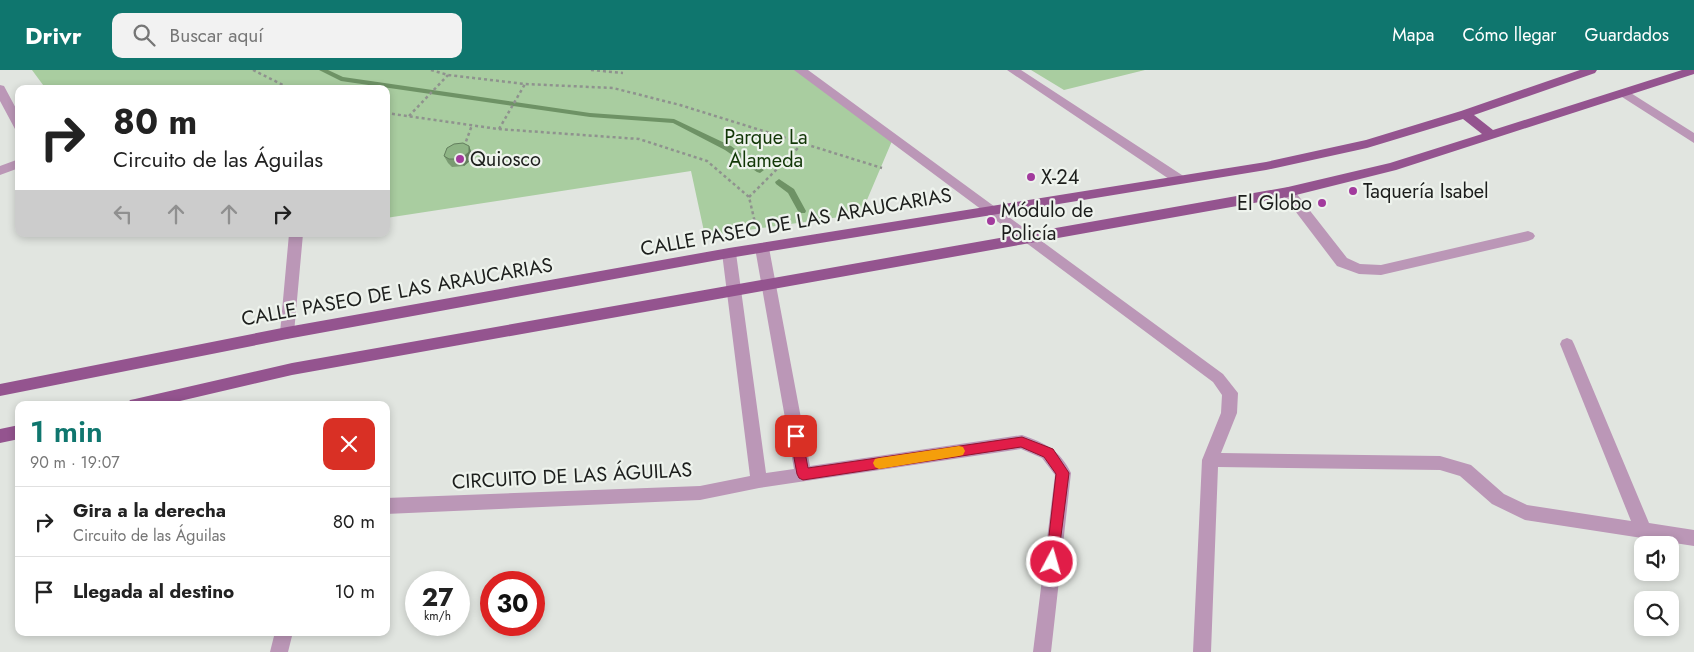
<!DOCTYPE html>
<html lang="es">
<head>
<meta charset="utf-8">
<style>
  :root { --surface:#fff; --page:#f2f2f2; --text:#222; --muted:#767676; --line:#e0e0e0; --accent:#0f766e }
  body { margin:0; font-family:Jost,sans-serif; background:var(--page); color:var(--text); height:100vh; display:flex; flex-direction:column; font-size:19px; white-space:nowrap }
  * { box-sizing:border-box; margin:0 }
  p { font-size:16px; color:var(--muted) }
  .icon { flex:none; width:28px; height:28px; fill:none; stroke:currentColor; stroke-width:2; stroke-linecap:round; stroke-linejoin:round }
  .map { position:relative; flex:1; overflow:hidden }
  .side { position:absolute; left:15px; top:331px; width:375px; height:235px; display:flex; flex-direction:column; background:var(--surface); border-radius:10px; box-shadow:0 2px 8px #0003 }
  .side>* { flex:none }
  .top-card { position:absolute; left:15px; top:15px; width:375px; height:152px; border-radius:10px; box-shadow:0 2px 8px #0003; background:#fff; color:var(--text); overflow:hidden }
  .controls { position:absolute; left:1634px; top:466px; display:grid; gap:10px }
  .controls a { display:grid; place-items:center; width:45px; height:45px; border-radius:10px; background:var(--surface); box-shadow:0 2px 8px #0003; font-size:25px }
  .speed { position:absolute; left:405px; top:501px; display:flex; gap:10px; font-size:25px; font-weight:700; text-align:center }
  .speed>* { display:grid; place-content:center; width:65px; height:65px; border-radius:50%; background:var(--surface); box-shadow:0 2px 8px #0003; line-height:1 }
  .speed small { font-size:12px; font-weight:400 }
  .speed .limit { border:8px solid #d22; background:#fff; color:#111 }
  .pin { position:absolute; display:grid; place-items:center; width:42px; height:42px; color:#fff; margin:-21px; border-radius:10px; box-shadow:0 2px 8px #0006 }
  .me { position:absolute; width:55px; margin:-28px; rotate:6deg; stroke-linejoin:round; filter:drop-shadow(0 0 4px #0008) }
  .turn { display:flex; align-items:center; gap:18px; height:105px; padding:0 15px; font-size:22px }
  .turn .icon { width:65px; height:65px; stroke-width:2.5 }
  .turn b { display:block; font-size:35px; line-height:42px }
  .lanes { display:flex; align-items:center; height:48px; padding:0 15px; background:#0003; justify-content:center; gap:25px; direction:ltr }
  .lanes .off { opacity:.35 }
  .round { display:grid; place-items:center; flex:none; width:52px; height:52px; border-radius:10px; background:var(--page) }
  .overview { display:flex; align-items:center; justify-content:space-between; height:85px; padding:0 15px }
  h1 { font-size:30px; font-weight:600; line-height:38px; color:var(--accent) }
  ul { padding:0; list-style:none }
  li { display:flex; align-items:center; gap:15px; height:70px; padding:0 15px; border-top:1px solid var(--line) }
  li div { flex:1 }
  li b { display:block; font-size:19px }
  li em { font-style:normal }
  header { display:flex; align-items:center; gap:30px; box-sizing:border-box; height:70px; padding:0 25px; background:var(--accent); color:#fff }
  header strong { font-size:24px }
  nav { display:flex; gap:28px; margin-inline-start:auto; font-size:18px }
  .search { width:350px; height:45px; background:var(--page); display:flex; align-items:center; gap:12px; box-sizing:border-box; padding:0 18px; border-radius:10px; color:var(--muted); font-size:19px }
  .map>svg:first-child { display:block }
</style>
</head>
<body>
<header>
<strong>Drivr</strong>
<div class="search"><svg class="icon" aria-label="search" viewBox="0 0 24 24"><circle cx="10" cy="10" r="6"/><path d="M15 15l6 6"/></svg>Buscar aquí</div>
<nav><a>Mapa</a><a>Cómo llegar</a><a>Guardados</a></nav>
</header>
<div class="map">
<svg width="1694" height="582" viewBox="0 0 1694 582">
  <rect width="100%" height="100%" fill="#e1e5e0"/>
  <!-- green -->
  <path fill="#a9cda0" d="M32 0H796L892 71 861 144 705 166 691 101 386 148V19H46Z
    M1031 0H1145L1064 20Z"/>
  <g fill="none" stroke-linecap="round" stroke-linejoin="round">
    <!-- stream -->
    <path fill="#6e9265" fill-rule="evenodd" d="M319 0H328L343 7 590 43 674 49 731 76 764 100 760 103 757 102 725 80 673 53 590 47 341 11Z
      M779 109 794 119 806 141 805 143H799L788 123 776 114 775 112Z"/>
    <!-- path -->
    <path stroke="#8f928e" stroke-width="2.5" stroke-dasharray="3 3" stroke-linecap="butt" d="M253 0 291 19
      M431 0 448 5 525 14 613 18 680 35 882 98
      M591 0 623 3
      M386 43 498 59 639 69 707 91 749 127 756 157
      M409 46 448 5
      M499 59 525 14
      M464 77 472 55
      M749 127 803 73"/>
    <!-- minor -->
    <path fill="#bb97b7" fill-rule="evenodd" d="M794 0H808L1223 304 1238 323 1237 343 1221 383 1440 386 1471 395 1504 424 1527 435 1631 451 1560 274 1562 270 1567 268 1572 270 1574 274 1649 453 1694 460V476L1525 450 1492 434 1460 406 1440 400 1218 397 1211 582H1193L1202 390 1221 343 1222 325 1213 312Z
      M1007 0H1021L1185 107 1186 110 1185 113H1175Z
      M0 15 4 16 19 44V60L15 59 0 31Z
      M1626 20 1694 63V73L1622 27 1620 24 1622 21Z
      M19 89V98L0 105V96Z
      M1288 117 1293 119 1347 188 1360 194 1381 195 1528 161 1533 163 1535 166 1533 169 1528 171 1381 205 1359 204 1337 196 1283 125 1282 122 1283 119Z
      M289 164H303L294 263 292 267 287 269 282 267 280 263Z
      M762 173 767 174 769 178 810 396 1022 365C1045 373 1060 380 1071 403L1051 582H1033L1055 405 1042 388 1021 379 759 418 700 430 386 444V428L700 416 750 406 722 183 724 179H734L736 183 766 403 794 399 755 178 757 174Z
      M275 562H293L288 582H270Z"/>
    <!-- major -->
    <path fill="#94548f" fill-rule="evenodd" d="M1580 0H1597L1595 3 1474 45 1493 60 1682 0H1694V4L1396 100 1288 127 292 305 163 335H127L130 330 135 329 292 293 1288 117 1390 93 1482 64 1463 49 1367 78 1266 100 729 188 287 269 0 326V314L287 257 729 178 1266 92 1366 70 1461 41Z
      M19 355V369L0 373V359Z"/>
  </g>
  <!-- wall -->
  <path fill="#7a9b72" d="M469 76 472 84V89L464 96 452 97 448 93 444 86Z"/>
  <!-- shaded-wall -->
  <path fill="#637e5d" d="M469 76 472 84V89L464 96 461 89Z"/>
  <!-- building -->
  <path fill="#8eb485" stroke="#637e5d" d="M463 73 469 76V82L461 89H449L444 86 447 78 454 74Z"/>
  <!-- route -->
  <path fill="#e11d48" stroke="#92132f" d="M796 361 801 363 802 366 808 398 1022 367 1053 379 1069 403 1057 497 1052 499 1048 497 1046 492 1056 404 1044 387 1021 377 803 410 799 408 797 404 790 366 792 363Z"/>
  <!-- slow -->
  <path fill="#f59e0b" d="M959 376 963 377 965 381 963 385 959 386 879 399 875 397 873 393 875 389 879 388Z"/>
  <!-- markers -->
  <g fill="#a23a9d" stroke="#eef3ed" stroke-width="2">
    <circle cx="460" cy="89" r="5"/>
    <circle cx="1031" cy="107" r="5"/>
    <circle cx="1353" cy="121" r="5"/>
    <circle cx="1322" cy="133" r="5"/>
    <circle cx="991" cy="151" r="5"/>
  </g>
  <g text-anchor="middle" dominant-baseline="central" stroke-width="4.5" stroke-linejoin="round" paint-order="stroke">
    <!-- park labels -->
    <g font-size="20" fill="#123707" stroke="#eef3ed">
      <text x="766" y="67">Parque La<tspan x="766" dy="23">Alameda</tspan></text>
    </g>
    <!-- poi labels -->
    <g font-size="20" fill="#1c1e1c" stroke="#eef3ed" text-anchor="start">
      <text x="470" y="89">Quiosco</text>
      <text x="1041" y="107">X-24</text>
      <text x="1363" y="121">Taquería Isabel</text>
      <text x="1312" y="133" text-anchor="end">El Globo</text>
      <text x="1001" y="140">Módulo de<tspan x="1001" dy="23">Policía</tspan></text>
    </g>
    <!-- street labels -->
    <g font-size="20" fill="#1c1e1c" stroke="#eef3ed">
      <text transform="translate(796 152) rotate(-10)">CALLE PASEO DE LAS ARAUCARIAS</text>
      <text transform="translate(397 222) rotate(-10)">CALLE PASEO DE LAS ARAUCARIAS</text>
      <text transform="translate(572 406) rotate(-3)">CIRCUITO DE LAS ÁGUILAS</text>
    </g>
  </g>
</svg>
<div class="controls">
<a><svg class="icon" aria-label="sound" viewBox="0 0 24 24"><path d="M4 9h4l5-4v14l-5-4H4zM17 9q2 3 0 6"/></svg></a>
<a><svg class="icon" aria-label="search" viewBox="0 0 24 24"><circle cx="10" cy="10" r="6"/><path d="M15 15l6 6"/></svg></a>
</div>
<div class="speed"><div>27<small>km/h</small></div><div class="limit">30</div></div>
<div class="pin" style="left:796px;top:366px;background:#d93025"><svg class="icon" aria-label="arrive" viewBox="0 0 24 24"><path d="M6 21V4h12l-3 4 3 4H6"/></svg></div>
<svg class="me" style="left:1052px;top:492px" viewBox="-20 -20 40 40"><circle r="17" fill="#e11d48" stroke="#fff" stroke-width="3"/><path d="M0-11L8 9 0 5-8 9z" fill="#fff"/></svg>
<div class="top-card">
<div class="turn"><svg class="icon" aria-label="right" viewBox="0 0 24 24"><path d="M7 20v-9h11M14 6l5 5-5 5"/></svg><div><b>80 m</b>Circuito de las Águilas</div></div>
<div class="lanes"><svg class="icon off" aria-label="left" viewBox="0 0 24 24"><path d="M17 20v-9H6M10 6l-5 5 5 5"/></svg><svg class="icon off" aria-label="ahead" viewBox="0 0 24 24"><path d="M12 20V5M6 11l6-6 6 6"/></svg><svg class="icon off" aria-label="ahead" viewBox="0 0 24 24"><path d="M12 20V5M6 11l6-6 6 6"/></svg><svg class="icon" aria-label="right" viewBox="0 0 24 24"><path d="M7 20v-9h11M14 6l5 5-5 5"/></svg></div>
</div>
<section class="side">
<div class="overview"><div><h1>1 min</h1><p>90 m · 19:07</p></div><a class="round" style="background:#d93025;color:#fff"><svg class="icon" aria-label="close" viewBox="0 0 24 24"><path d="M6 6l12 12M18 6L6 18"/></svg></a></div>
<ul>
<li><svg class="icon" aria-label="right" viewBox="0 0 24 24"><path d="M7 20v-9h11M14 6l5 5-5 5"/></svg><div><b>Gira a la derecha</b><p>Circuito de las Águilas</p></div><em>80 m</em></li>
<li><svg class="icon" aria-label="arrive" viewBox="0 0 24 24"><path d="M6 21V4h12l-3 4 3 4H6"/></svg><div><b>Llegada al destino</b></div><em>10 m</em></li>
</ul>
</section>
</div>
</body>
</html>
